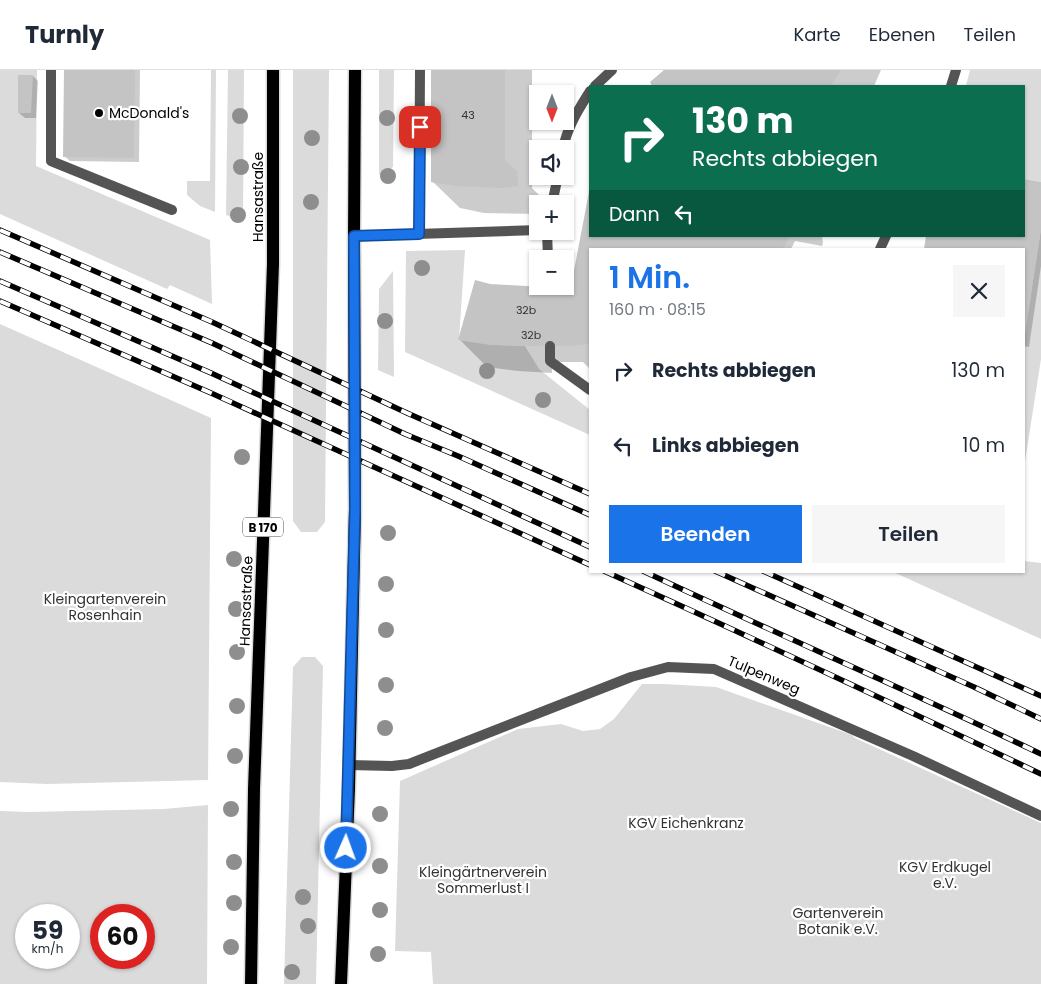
<!DOCTYPE html>
<html lang="de">
<head>
<meta charset="utf-8">
<style>
  :root { --surface:#fff; --page:#f6f6f7; --text:#1f2937; --muted:#747a83; --line:#e0e1e3; --accent:#1a73e8 }
  body { margin:0; font-family:Poppins,sans-serif; background:var(--page); color:var(--text); height:100vh; display:flex; flex-direction:column; font-size:19px; white-space:nowrap }
  * { box-sizing:border-box; margin:0 }
  p { font-size:16px; color:var(--muted) }
  .icon { flex:none; width:28px; height:28px; fill:none; stroke:currentColor; stroke-width:2; stroke-linecap:round; stroke-linejoin:round }
  .map { position:relative; flex:1; overflow:hidden }
  .side { position:absolute; left:589px; top:178px; width:436px; height:325px; display:flex; flex-direction:column; background:var(--surface); border-radius:0px; box-shadow:0 1px 4px #0004 }
  .side>* { flex:none }
  .banner { position:absolute; left:589px; top:15px; width:436px; height:152px; border-radius:0px; box-shadow:0 1px 4px #0004; background:#0b6e4f; color:#fff; overflow:hidden }
  .needle { width:32px; rotate:180deg }
  .fabs { position:absolute; left:529px; top:15px; display:grid; gap:10px }
  .fabs a { display:grid; place-items:center; width:45px; height:45px; border-radius:0px; background:var(--surface); box-shadow:0 1px 4px #0004; font-size:25px }
  .speed { position:absolute; left:15px; top:834px; display:flex; gap:10px; font-size:25px; font-weight:700; text-align:center }
  .speed>* { display:grid; place-content:center; width:65px; height:65px; border-radius:50%; background:var(--surface); box-shadow:0 1px 4px #0004; line-height:1 }
  .speed small { font-size:12px; font-weight:400 }
  .speed .limit { border:8px solid #d22; background:#fff; color:#111 }
  .pin { position:absolute; display:grid; place-items:center; width:42px; height:42px; color:#fff; margin:-21px; border-radius:10px; box-shadow:0 2px 8px #0006 }
  .me { position:absolute; width:55px; margin:-28px; rotate:2deg; stroke-linejoin:round; filter:drop-shadow(0 0 4px #0008) }
  .turn { display:flex; align-items:center; gap:18px; height:105px; padding:0 20px; font-size:22px }
  .turn .icon { width:65px; height:65px; stroke-width:2.5 }
  .turn b { display:block; font-size:35px; line-height:42px }
  .then { display:flex; align-items:center; height:48px; padding:0 20px; background:#0003; gap:10px; font-size:19px }
  .round { display:grid; place-items:center; flex:none; width:52px; height:52px; border-radius:0px; background:var(--page) }
  .headline { display:flex; align-items:center; justify-content:space-between; height:85px; padding:0 20px }
  h1 { font-size:30px; font-weight:600; line-height:38px; color:var(--accent) }
  .cta { display:flex; gap:10px; margin-top:auto; padding:10px 20px }
  .cta a { flex:1; height:58px; border-radius:0px; background:var(--accent); color:#fff; font-size:20px; font-weight:600; line-height:58px; text-align:center }
  .cta a+a { background:var(--page); color:var(--text) }
  ul { padding:0; list-style:none }
  li { display:flex; align-items:center; gap:15px; height:75px; padding:0 20px }
  li div { flex:1 }
  li b { display:block; font-size:19px }
  li em { font-style:normal }
  header { display:flex; align-items:center; gap:30px; box-sizing:border-box; height:70px; padding:0 25px; background:var(--surface); border-bottom:1px solid var(--line) }
  header strong { font-size:24px }
  nav { display:flex; gap:28px; margin-inline-start:auto; font-size:18px }
  .map>svg:first-child { display:block }
</style>
</head>
<body>
<header>
<strong>Turnly</strong>
<nav><a>Karte</a><a>Ebenen</a><a>Teilen</a></nav>
</header>
<div class="map">
<svg width="1041" height="914" viewBox="0 0 1041 914">
  <rect width="100%" height="100%" fill="#fff"/>
  <!-- green -->
  <path fill="#dbdbdb" fill-rule="evenodd" d="M0 0H37L36 96 210 170 212 234 170 215 167 219 0 144Z
    M211 0H216L215 142 200 136 187 125V111H210Z
    M228 0H244L243 151 226 145Z
    M293 0H329L325 452 317 462H301L293 451Z
    M379 0H394L393 97 379 105Z
    M970 0H1041V112L1024 109V16H966Z
    M1041 159V289L1024 398V270Z
    M465 180 459 270 497 275 525 276 539 299 590 340V365L405 282 406 181Z
    M393 201 394 307 378 300 379 219Z
    M0 254 211 348 208 710 47 714 0 712Z
    M1024 491 1041 493V569L891 501H1024Z
    M302 587H315L323 596 316 914H284L293 597Z
    M642 614H664L716 617 852 665 855 668 1041 753V914H433L431 882 395 881 400 711 518 659 561 654 583 661 600 659 614 649Z
    M208 735 207 914H0V741L29 742 164 739ZM26 845H69V888H26ZM101 845H144V888H101Z"/>
  <!-- shadow -->
  <path fill="#0003" d="M65 0H140L139 92 70 91 64 86Z
    M432 0H532V118L543 129 544 134H538V144L484 143 460 138 432 111Z
    M666 0H881L874 16H653L652 13Z
    M33 6 38 11 36 48H25L19 43Z
    M1024 110 1041 113V196L1029 277 1024 276Z
    M590 123V166H822L823 173 822 176 795 171 791 179H590V299L583 292H552V303L518 301 487 297 460 270 490 215 508 217H572Z"/>
  <!-- building -->
  <path fill="#c4c4c4" d="M64 0H135L134 88 63 87Z
    M431 0H505V90L517 101 518 116 502 118 456 116 431 112Z
    M664 0H841L831 16H652L650 12Z
    M18 5H33L31 43H18Z
    M1024 109 1041 112V159L1025 263H1024V179H924L926 166H1024Z
    M589 122H590V166H790L783 179H590V274L566 276H525L490 275 458 270 475 210 490 214 508 215 527 216H571Z"/>
  <g fill="none" stroke-linecap="round" stroke-linejoin="round">
    <!-- primary casing -->
    <g stroke="#dbdbdb" stroke-width="15">
      <path id="primary" d="M251 914 254 719 273 194V0
        M341 914 349 719 355 439 354 166 355 0"/>
    </g>
    <!-- lane -->
    <path stroke="#545454" stroke-width="10" d="M51 0V91L172 140
      M595 16 612 0
      M951 16 956 0
      M563 79C567 57 579 39 590 21
      M552 134 558 106
      M547 161 548 189
      M419 164 420 0
      M354 166 538 160
      M880 179 886 166
      M550 276V291L590 320
      M349 695 392 696 409 694 631 607 668 597 714 599 913 686 1041 746"/>
    <!-- primary -->
    <use href="#primary" stroke="#000" stroke-width="12"/>
    <!-- rail casing -->
    <g stroke="#000" stroke-width="5.5">
      <path id="rail" d="M0 160 212 252 407 343 590 424
        M0 182 212 273 405 364 458 386 590 445
        M0 211 211 303 590 477
        M0 231 211 323 590 495
        M604 501C751 567 896 635 1041 704
        M643 501C775 563 909 621 1041 684
        M715 501 974 617 1041 649
        M763 501 1041 626"/>
    </g>
    <!-- rail -->
    <use href="#rail" stroke="#fff" stroke-width="4" stroke-dasharray="11" stroke-linecap="butt"/>
  </g>
  <!-- trees -->
  <g fill="#8e8e8e">
    <circle cx="240" cy="46" r="8"/>
    <circle cx="387" cy="48" r="8"/>
    <circle cx="312" cy="68" r="8"/>
    <circle cx="241" cy="97" r="8"/>
    <circle cx="388" cy="106" r="8"/>
    <circle cx="311" cy="132" r="8"/>
    <circle cx="238" cy="145" r="8"/>
    <circle cx="422" cy="198" r="8"/>
    <circle cx="385" cy="251" r="8"/>
    <circle cx="487" cy="301" r="8"/>
    <circle cx="543" cy="330" r="8"/>
    <circle cx="242" cy="387" r="8"/>
    <circle cx="388" cy="463" r="8"/>
    <circle cx="234" cy="489" r="8"/>
    <circle cx="386" cy="514" r="8"/>
    <circle cx="236" cy="539" r="8"/>
    <circle cx="386" cy="560" r="8"/>
    <circle cx="237" cy="582" r="8"/>
    <circle cx="386" cy="615" r="8"/>
    <circle cx="237" cy="636" r="8"/>
    <circle cx="385" cy="658" r="8"/>
    <circle cx="235" cy="686" r="8"/>
    <circle cx="231" cy="739" r="8"/>
    <circle cx="380" cy="744" r="8"/>
    <circle cx="234" cy="792" r="8"/>
    <circle cx="380" cy="796" r="8"/>
    <circle cx="303" cy="827" r="8"/>
    <circle cx="234" cy="833" r="8"/>
    <circle cx="380" cy="840" r="8"/>
    <circle cx="308" cy="856" r="8"/>
    <circle cx="231" cy="877" r="8"/>
    <circle cx="378" cy="884" r="8"/>
    <circle cx="292" cy="902" r="8"/>
  </g>
  <g fill="none" stroke-linecap="round" stroke-linejoin="round">
    <!-- route casing -->
    <g stroke="#114b97" stroke-width="12">
      <path id="route" d="M346 778 355 439 354 166 419 164 420 57"/>
    </g>
    <!-- route -->
    <use href="#route" stroke="#1a73e8" stroke-width="9"/>
  </g>
  <!-- markers -->
  <circle fill="#000" stroke="#fff" stroke-width="2" cx="99" cy="43" r="5"/>
  <g text-anchor="middle" dominant-baseline="central" stroke-width="4.5" stroke-linejoin="round" paint-order="stroke">
    <!-- number labels -->
    <g font-size="11" fill="#313131">
      <text x="468" y="45">43</text>
      <text x="526" y="240">32b</text>
      <text x="531" y="265">32b</text>
    </g>
    <!-- shield labels -->
    <rect fill="#fff" stroke="#4c4c4c" stroke-width="1" x="243" y="447.5" width="40" height="19" rx="4"/>
    <g font-size="12" font-weight="bold" fill="#000">
      <text x="263" y="457">B 170</text>
    </g>
    <!-- poi labels -->
    <g font-size="14" fill="#000" stroke="#fff" text-anchor="start">
      <text x="109" y="43">McDonald's</text>
    </g>
    <!-- street labels -->
    <g font-size="14" fill="#000" stroke="#fff">
      <text transform="translate(258 127) rotate(-90)">Hansastraße</text>
      <text transform="translate(246 531) rotate(-88)">Hansastraße</text>
      <text transform="translate(764 605) rotate(23)">Tulpenweg</text>
    </g>
    <!-- park labels -->
    <g font-size="14" fill="#323232" stroke="#fff">
      <text x="105" y="529">Kleingartenverein<tspan x="105" dy="16">Rosenhain</tspan></text>
      <text x="686" y="753">KGV Eichenkranz</text>
      <text x="945" y="797">KGV Erdkugel<tspan x="945" dy="16">e.V.</tspan></text>
      <text x="483" y="802">Kleingärtnerverein<tspan x="483" dy="16">Sommerlust I</tspan></text>
      <text x="838" y="843">Gartenverein<tspan x="838" dy="16">Botanik e.V.</tspan></text>
    </g>
  </g>
</svg>
<div class="fabs">
<a><svg class="needle" viewBox="-14 -14 28 28"><path d="M0-13l5 13h-10z" fill="#e53935"/><path d="M0 13l5-13h-10z" fill="#747a83"/></svg></a>
<a><svg class="icon" aria-label="sound" viewBox="0 0 24 24"><path d="M4 9h4l5-4v14l-5-4H4zM17 9q2 3 0 6"/></svg></a>
<a>+</a>
<a>−</a>
</div>
<div class="speed"><div>59<small>km/h</small></div><div class="limit">60</div></div>
<div class="pin" style="left:420px;top:57px;background:#d93025"><svg class="icon" aria-label="arrive" viewBox="0 0 24 24"><path d="M6 21V4h12l-3 4 3 4H6"/></svg></div>
<svg class="me" style="left:346px;top:778px" viewBox="-20 -20 40 40"><circle r="17" fill="#1a73e8" stroke="#fff" stroke-width="3"/><path d="M0-11L8 9 0 5-8 9z" fill="#fff"/></svg>
<div class="banner">
<div class="turn"><svg class="icon" aria-label="right" viewBox="0 0 24 24"><path d="M7 20v-9h11M14 6l5 5-5 5"/></svg><div><b>130 m</b>Rechts abbiegen</div></div>
<div class="then">Dann<svg class="icon" aria-label="left" viewBox="0 0 24 24"><path d="M17 20v-9H6M10 6l-5 5 5 5"/></svg></div>
</div>
<section class="side">
<div class="headline"><div><h1>1 Min.</h1><p>160 m · 08:15</p></div><a class="round"><svg class="icon" aria-label="close" viewBox="0 0 24 24"><path d="M6 6l12 12M18 6L6 18"/></svg></a></div>
<ul>
<li><svg class="icon" aria-label="right" viewBox="0 0 24 24"><path d="M7 20v-9h11M14 6l5 5-5 5"/></svg><div><b>Rechts abbiegen</b></div><em>130 m</em></li>
<li><svg class="icon" aria-label="left" viewBox="0 0 24 24"><path d="M17 20v-9H6M10 6l-5 5 5 5"/></svg><div><b>Links abbiegen</b></div><em>10 m</em></li>
</ul>
<div class="cta"><a>Beenden</a><a>Teilen</a></div>
</section>
</div>
</body>
</html>
